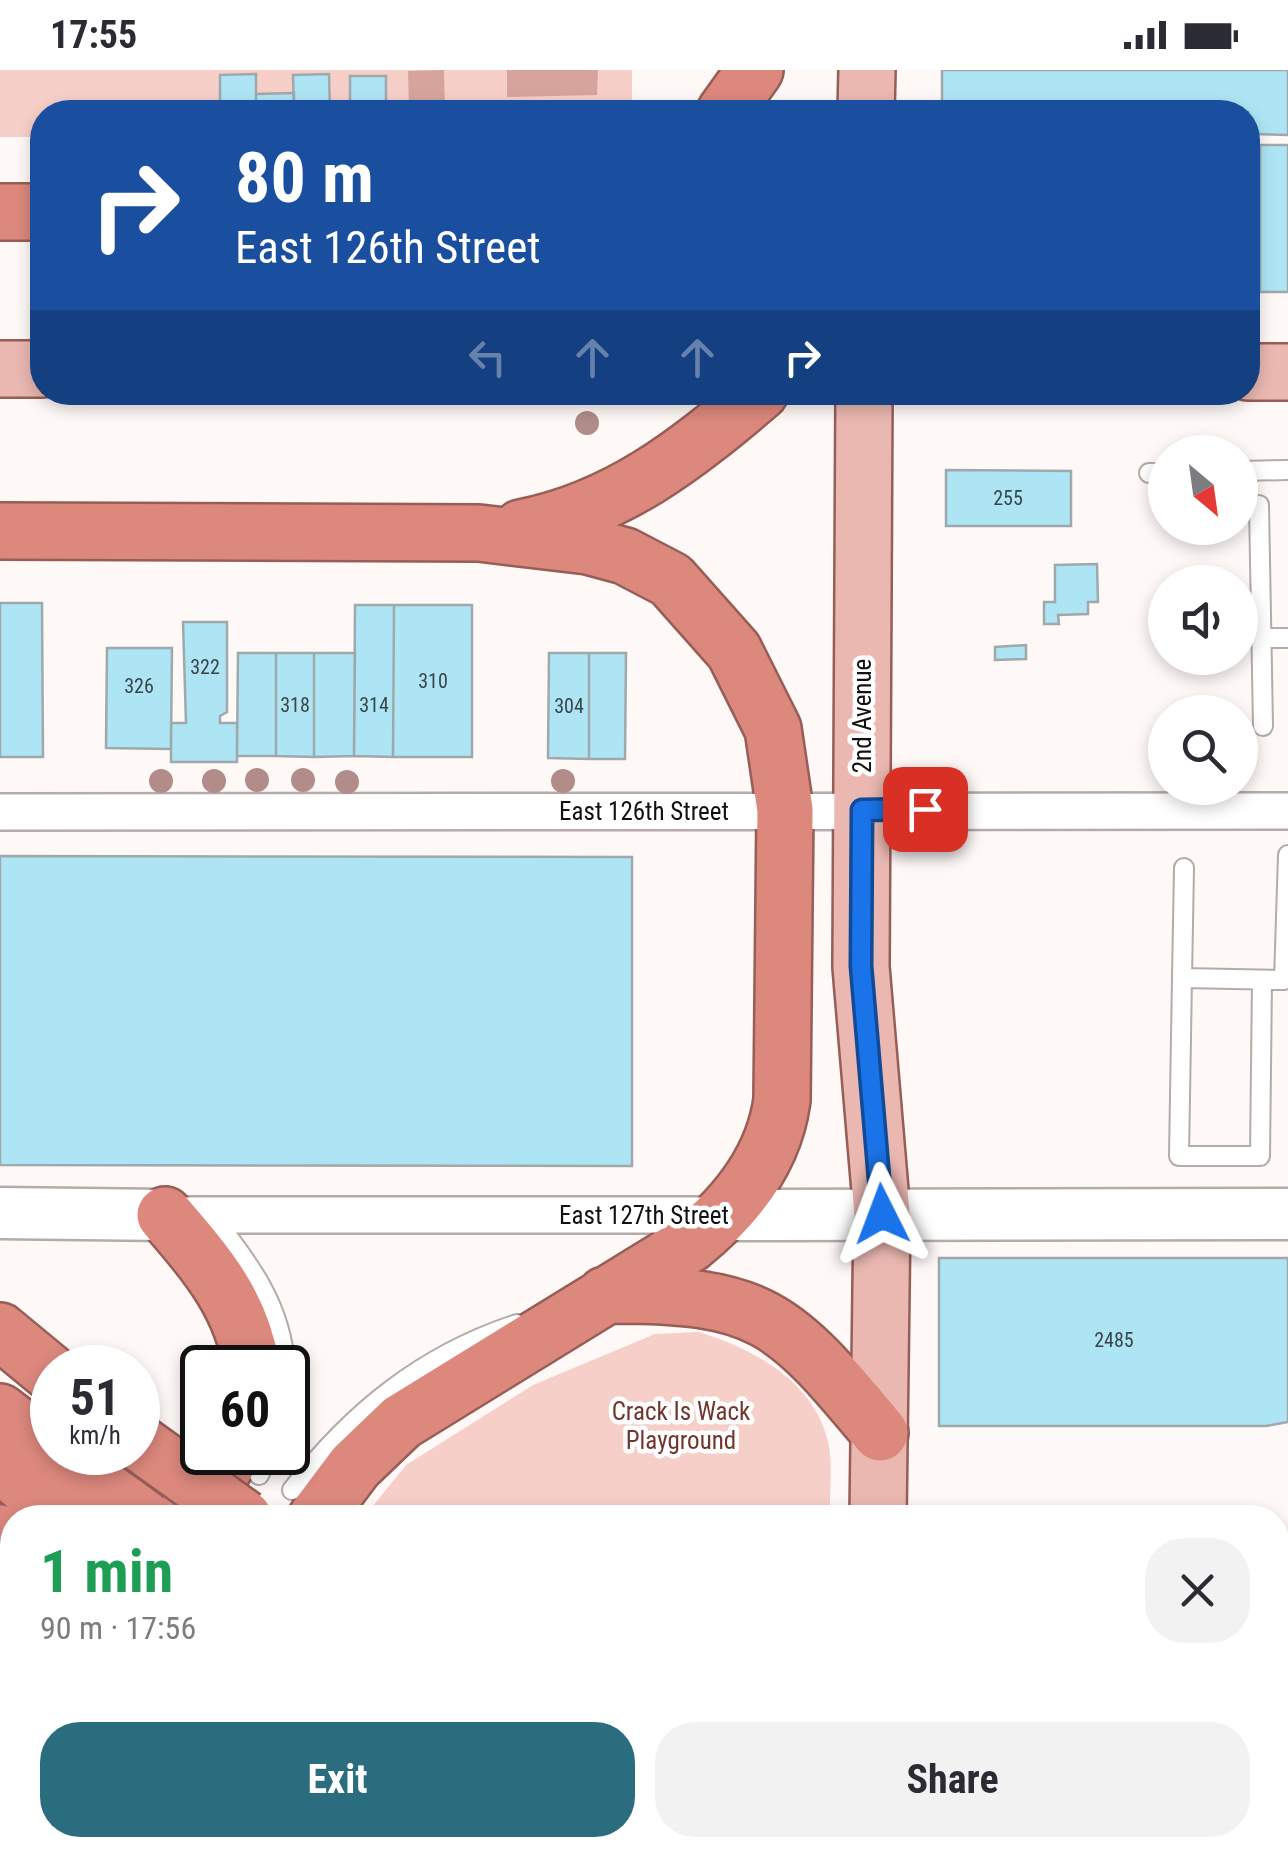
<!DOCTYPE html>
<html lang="en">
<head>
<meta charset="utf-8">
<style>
  :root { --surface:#fff; --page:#f2f2f3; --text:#2b2b33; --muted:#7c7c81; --accent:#296d7e }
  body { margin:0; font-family:"Roboto Condensed",sans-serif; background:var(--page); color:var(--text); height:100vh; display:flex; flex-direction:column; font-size:38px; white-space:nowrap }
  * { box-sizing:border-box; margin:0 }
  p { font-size:32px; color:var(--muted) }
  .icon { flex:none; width:55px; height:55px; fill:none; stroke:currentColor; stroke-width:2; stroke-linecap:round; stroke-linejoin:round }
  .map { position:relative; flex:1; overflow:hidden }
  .sheet { position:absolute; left:0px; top:1435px; width:1290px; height:352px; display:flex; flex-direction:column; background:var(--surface); border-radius:40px 40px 0 0; box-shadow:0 5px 15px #0003 }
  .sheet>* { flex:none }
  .top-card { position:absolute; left:30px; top:30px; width:1230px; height:305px; border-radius:40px; box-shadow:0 5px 15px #0003; background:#1a4fa0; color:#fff; overflow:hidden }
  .needle { width:65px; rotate:151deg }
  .buttons { position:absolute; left:1148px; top:365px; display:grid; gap:20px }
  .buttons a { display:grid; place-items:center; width:110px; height:110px; border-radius:50%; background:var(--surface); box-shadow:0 5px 15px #0003; font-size:50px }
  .speed { position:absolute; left:30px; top:1275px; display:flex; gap:20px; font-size:50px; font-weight:700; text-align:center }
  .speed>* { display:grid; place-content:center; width:130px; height:130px; border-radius:50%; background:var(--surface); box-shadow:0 5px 15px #0003; line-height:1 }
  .speed small { font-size:25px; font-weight:400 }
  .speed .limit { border:5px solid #111; border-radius:15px; background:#fff; color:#111 }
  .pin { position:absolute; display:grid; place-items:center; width:85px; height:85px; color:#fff; margin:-42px; border-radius:20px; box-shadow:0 5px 15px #0006 }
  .me { position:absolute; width:110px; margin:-55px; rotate:357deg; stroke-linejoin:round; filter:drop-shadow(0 0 8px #0008) }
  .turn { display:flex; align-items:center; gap:35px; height:210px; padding:0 40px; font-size:45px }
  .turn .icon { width:130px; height:130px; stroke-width:2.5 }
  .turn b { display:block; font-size:70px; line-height:85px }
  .lanes { display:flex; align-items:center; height:95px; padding:0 40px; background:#0003; justify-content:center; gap:50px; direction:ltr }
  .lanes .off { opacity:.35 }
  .round { display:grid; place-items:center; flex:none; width:105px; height:105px; border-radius:40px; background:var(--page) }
  .summary { display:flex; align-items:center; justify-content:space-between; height:170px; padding:0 40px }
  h1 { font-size:60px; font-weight:700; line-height:75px; color:#1e9e55 }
  .action { display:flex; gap:20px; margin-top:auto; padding:20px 40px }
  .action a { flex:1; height:115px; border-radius:40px; background:var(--accent); color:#fff; font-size:40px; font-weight:700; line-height:115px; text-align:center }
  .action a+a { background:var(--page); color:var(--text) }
  .status { display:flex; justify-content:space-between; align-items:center; height:70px; padding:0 50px; background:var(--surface); direction:ltr }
  .status svg { height:28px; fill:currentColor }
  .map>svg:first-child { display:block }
</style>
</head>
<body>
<div class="status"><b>17:55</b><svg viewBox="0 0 49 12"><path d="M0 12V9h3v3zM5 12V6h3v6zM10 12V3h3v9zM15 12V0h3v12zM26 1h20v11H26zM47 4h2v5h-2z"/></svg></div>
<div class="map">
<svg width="1288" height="1787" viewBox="0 0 1288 1787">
  <rect width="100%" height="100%" fill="#fef8f7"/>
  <!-- green -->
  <path fill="#f7cfc9" d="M0 0H632V42H42V67H0Z
    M698 1262C750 1277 812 1310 827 1368 834 1392 829 1423 830 1447H364L406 1395 533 1315 655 1264Z"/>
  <!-- water -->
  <path fill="#d6a49d" d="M444 0 445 37 409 38 408 1Z
    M507 0H598L597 25 507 27Z
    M0 1552 12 1560V1775H354L374 1787H0Z"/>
  <!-- building -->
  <path fill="#aee5f5" stroke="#9fa9ac" stroke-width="2.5" d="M942 0H1288V65L1248 64V42H942Z
    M256 4V40L220 41V5Z
    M329 4 330 41 294 42 293 5Z
    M350 6H386V41H350Z
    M294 23V42H256V24Z
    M1260 75H1288V222H1260Z
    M1248 89H1260V222H1248Z
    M946 400 1071 401V456H946Z
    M1097 494 1098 532H1088V544L1058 545 1059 554H1044V532H1055V495Z
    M0 533H42L43 687H0Z
    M355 535H394L393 687 354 686Z
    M394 535H472V687H393Z
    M183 552H227V642L220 646V653H237V692H171V653H186Z
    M1026 575V589L995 590V577Z
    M107 578H172L171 679 106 678Z
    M238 583H276V686H237Z
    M276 583H314V687L276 686Z
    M314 583H355L354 686 314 687Z
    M549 583H589V689L548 688Z
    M589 583H626L625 689H589Z
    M0 786 632 787V1096L0 1095Z
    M939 1188H1288V1352L1266 1356H939Z
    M1163 1781 1288 1782V1787H1163Z"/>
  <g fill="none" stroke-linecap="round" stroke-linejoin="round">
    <!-- lane casing -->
    <g stroke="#b5aba9" stroke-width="22">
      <path id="lane" d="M1240 401 1288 400
        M1149 403H1165
        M1259 435 1263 656
        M1262 568H1288
        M1184 798 1182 908 1284 910 1288 785
        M1182 908 1179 1086H1260L1262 910
        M210 1144C247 1190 283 1237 285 1298
        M259 1405 270 1382
        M292 1420C352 1342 423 1285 517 1254"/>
    </g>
    <!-- street casing -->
    <g stroke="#b5aba9" stroke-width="40">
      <path id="street" d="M0 742 1288 741
        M165 1145H722"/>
    </g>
    <!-- secondary casing -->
    <g stroke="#b5aba9" stroke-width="55">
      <path id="secondary" d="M0 1143 165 1145
        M722 1145 1288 1144"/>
    </g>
    <!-- primary casing -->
    <g stroke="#965e57" stroke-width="60">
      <path id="primary" d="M866 42 867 0
        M0 299H42
        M1248 302H1288
        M864 322 861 897 882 1144 878 1448
        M1278 1568H1288"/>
    </g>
    <!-- highway casing -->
    <g stroke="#965e57" stroke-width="60">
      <path id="highway" d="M725 42 755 0
        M0 142H42
        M521 458C618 439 686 385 760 322
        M0 461 479 463 588 476 625 486 671 510 734 581 773 659 785 740 782 1030C774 1089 736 1137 690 1174L401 1352 355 1396 316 1448
        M165 1145C206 1193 242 1233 252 1298
        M605 1225C762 1224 782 1245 880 1363
        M0 1261 52 1304
        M0 1342 52 1382
        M53 1382 144 1448
        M0 1394 64 1448
        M182 1448 210 1421 234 1382
        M0 1463 12 1469
        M506 1775 527 1787
        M558 1775 580 1787
        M661 1775 682 1787
        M825 1775 850 1787"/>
    </g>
    <!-- lane -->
    <use href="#lane" stroke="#fff" stroke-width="18"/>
    <!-- street -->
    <use href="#street" stroke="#fff" stroke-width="35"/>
    <!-- secondary -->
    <use href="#secondary" stroke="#fff" stroke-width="50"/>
    <!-- primary -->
    <use href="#primary" stroke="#eab8b1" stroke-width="55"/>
    <!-- highway -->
    <use href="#highway" stroke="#dc887d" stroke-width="55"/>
    <!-- highway-bridge casing -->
    <g stroke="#965e57" stroke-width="60" stroke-linecap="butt">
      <path id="highway-bridge" d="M138 1372 244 1448"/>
    </g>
    <!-- highway-bridge -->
    <use href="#highway-bridge" stroke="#dc887d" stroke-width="55"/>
  </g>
  <!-- trees -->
  <g fill="#b18c88">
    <circle cx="587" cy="353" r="12"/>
    <circle cx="257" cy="710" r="12"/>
    <circle cx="303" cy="710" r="12"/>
    <circle cx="161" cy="711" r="12"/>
    <circle cx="214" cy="711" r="12"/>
    <circle cx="563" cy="711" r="12"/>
    <circle cx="347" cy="712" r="12"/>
  </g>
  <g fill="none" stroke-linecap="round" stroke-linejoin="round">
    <!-- route casing -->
    <g stroke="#114b97" stroke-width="25">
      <path id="route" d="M882 1144 861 896 862 740 925 739"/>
    </g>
    <!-- route -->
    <use href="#route" stroke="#1a73e8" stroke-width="18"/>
  </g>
  <g text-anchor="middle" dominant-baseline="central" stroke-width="9" stroke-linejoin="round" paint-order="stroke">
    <!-- number labels -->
    <g font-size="20" fill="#3a4549">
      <text x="1008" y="428">255</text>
      <text x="205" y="597">322</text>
      <text x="433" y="611">310</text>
      <text x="139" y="616">326</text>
      <text x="295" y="635">318</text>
      <text x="374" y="635">314</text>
      <text x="569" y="636">304</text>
      <text x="1114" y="1270">2485</text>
    </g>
    <!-- street labels -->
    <g font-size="25" fill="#141010" stroke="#fff">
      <text transform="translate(862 646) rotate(-90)">2nd Avenue</text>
      <text x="644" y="741">East 126th Street</text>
      <text x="644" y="1145">East 127th Street</text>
    </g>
    <!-- park labels -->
    <g font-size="25" fill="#72342d" stroke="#fff">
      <text x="681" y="1341">Crack Is Wack<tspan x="681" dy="29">Playground</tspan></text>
    </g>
  </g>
</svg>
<div class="buttons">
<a><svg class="needle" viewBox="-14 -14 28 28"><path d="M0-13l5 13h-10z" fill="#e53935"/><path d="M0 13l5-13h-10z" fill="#7c7c81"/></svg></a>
<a><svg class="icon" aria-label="sound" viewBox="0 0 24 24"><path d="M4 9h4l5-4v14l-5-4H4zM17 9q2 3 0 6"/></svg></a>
<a><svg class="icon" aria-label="search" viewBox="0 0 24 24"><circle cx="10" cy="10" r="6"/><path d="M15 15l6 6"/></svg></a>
</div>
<div class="speed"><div>51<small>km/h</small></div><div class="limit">60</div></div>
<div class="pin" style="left:925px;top:739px;background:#d93025"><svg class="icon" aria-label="arrive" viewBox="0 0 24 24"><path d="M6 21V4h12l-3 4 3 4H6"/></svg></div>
<svg class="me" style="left:882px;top:1144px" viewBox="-20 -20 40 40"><path d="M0-17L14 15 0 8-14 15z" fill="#1a73e8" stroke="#fff" stroke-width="4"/></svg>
<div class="top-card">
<div class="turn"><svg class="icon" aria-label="right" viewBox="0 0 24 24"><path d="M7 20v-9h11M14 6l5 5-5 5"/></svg><div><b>80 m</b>East 126th Street</div></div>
<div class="lanes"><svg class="icon off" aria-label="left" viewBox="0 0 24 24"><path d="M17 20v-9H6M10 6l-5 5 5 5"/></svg><svg class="icon off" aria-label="ahead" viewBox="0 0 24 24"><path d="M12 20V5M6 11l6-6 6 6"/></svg><svg class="icon off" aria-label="ahead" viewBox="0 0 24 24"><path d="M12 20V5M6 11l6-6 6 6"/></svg><svg class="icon" aria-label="right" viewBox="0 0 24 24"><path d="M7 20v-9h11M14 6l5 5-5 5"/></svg></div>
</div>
<section class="sheet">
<div class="summary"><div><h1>1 min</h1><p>90 m · 17:56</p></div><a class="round"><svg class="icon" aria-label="close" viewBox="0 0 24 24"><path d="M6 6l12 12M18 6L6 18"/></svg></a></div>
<div class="action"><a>Exit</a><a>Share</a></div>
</section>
</div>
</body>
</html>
